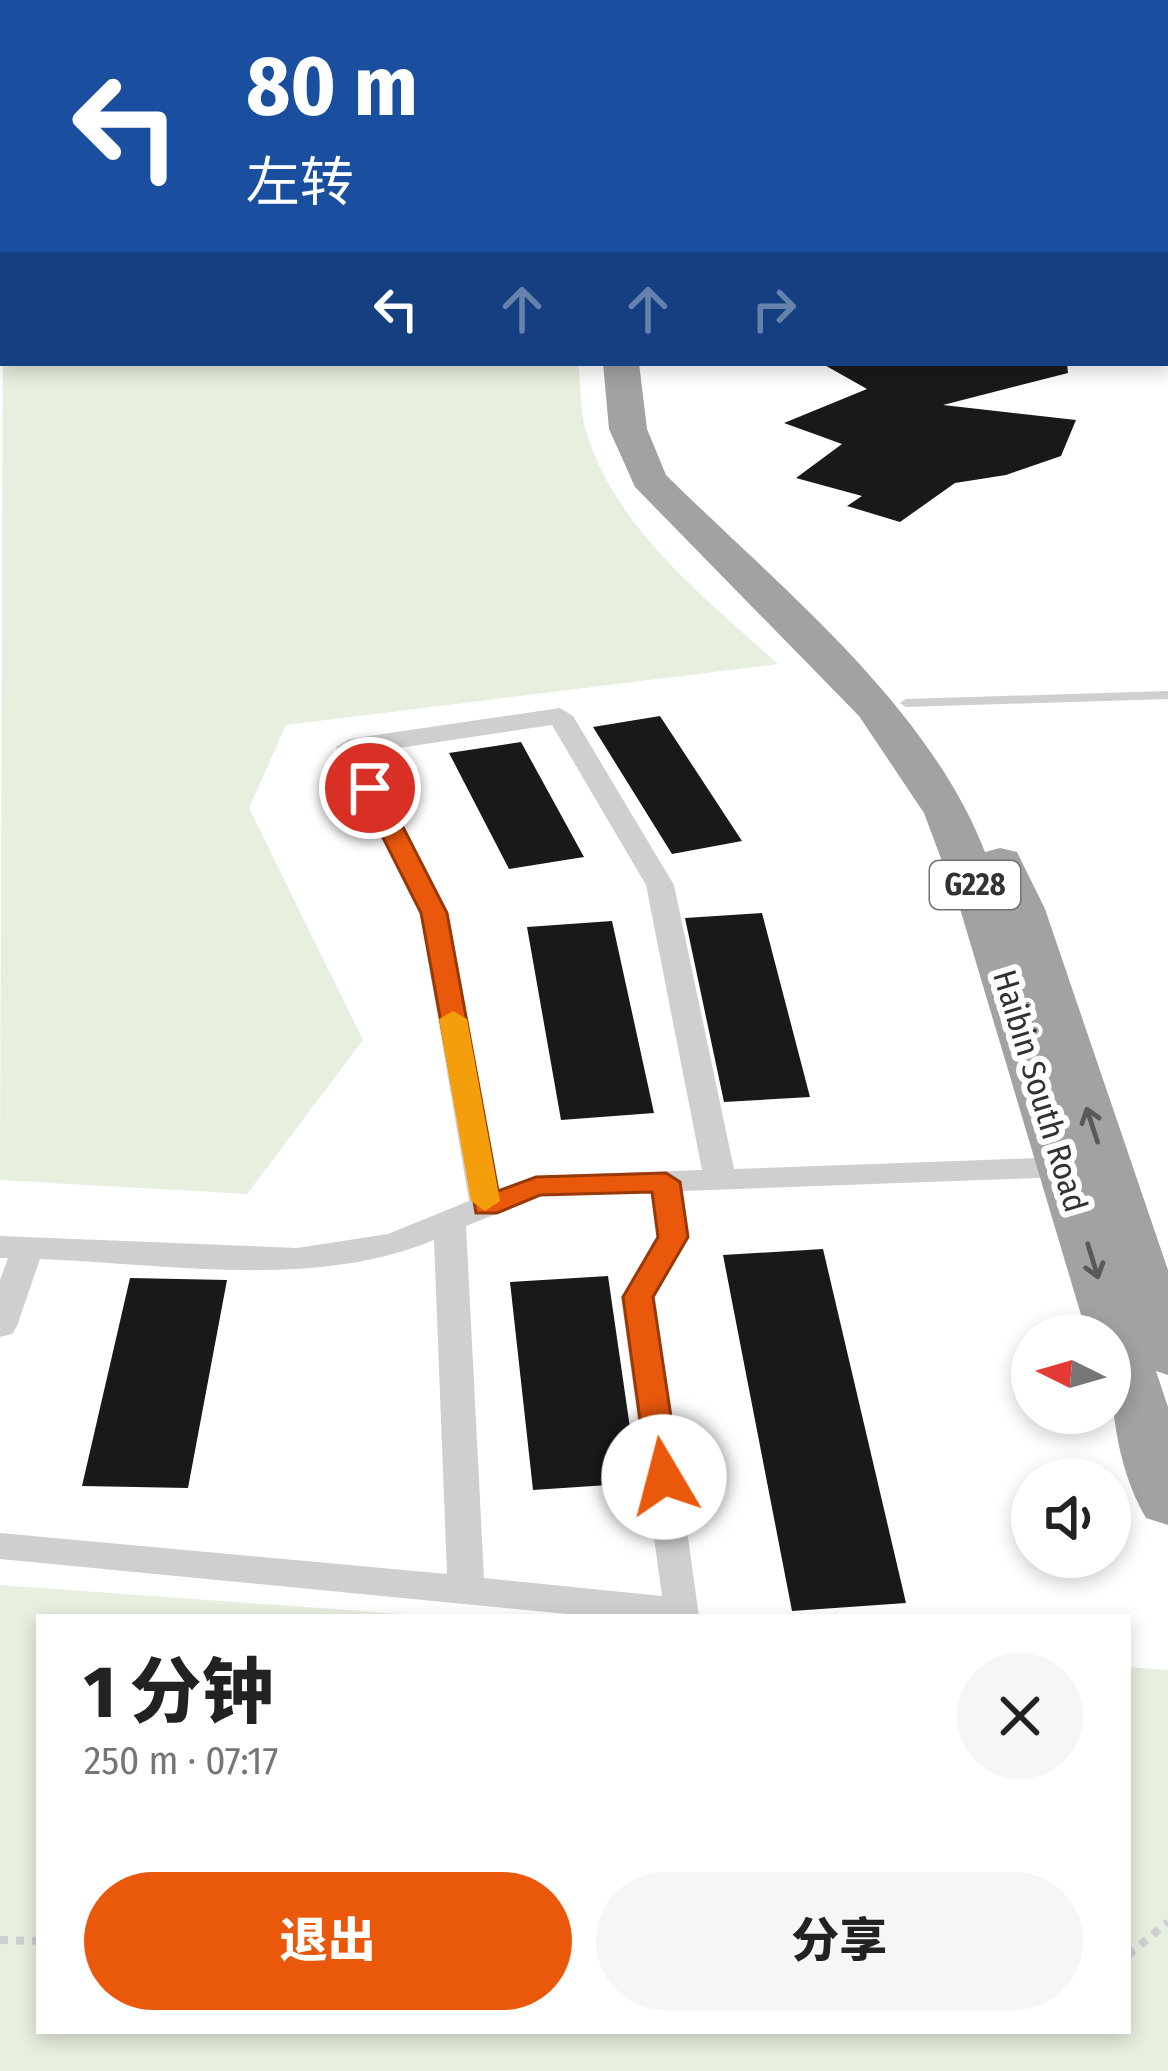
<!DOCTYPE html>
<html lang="zh">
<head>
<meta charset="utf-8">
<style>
  :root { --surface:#fff; --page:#f6f6f6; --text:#222; --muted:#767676; --accent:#ea580c }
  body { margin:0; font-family:"Fira Sans Condensed","Noto Sans SC",sans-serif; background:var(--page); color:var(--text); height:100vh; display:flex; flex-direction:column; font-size:45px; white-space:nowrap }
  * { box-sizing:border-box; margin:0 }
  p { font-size:39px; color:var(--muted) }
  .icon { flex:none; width:66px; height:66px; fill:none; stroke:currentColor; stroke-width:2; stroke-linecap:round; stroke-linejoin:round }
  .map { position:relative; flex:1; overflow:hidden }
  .details { position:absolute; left:36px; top:1614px; width:1095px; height:420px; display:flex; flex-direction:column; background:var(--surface); border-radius:0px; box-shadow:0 6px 18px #0003 }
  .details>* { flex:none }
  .guide { position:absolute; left:0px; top:0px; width:1170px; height:366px; box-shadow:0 6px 18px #0003; background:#1a4fa0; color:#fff; overflow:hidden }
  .needle { width:78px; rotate:275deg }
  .buttons { position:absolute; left:1011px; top:1314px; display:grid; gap:24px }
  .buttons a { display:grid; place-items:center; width:120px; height:120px; border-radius:50%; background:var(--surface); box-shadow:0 6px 18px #0003; font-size:60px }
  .pin { position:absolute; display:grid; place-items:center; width:102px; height:102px; color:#fff; margin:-51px; border:6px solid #fff; border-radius:50%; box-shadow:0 3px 12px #0007 }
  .me { position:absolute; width:132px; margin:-66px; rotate:352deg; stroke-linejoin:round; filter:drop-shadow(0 0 9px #0008) }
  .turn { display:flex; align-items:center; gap:42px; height:252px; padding:0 48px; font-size:54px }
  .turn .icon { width:156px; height:156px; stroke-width:2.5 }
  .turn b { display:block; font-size:84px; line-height:102px }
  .lanes { display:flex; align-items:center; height:114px; padding:0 48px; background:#0003; justify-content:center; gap:60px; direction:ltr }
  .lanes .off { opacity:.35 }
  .round { display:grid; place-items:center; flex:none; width:126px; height:126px; border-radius:63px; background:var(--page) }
  .head { display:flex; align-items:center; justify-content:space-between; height:204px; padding:0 48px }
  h1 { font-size:72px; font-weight:800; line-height:90px }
  .primary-button { display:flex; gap:24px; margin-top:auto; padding:24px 48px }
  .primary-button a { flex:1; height:138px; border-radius:72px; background:var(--accent); color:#fff; font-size:48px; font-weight:800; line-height:138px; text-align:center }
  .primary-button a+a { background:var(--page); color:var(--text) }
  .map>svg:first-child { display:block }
</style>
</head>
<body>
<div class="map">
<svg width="1168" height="2071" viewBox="0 0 1168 2071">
  <rect width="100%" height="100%" fill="#fff"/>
  <!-- green -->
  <path fill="#e7efdf" d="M3 291V363H578C581 384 580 408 585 428 614 528 704 597 778 664L286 725 249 808 363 1040 247 1194 0 1180Z
    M0 1585 443 1617H39V2031H1128V1667L1168 1670V2071H0Z"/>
  <!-- building -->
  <path fill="#191919" d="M821 363H1067L1068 373 943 405 1076 420 1061 456 1006 475 955 483 900 522 847 506 862 496 796 478 842 444 784 423 867 389Z
    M660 716 742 841 672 854 593 727Z
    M521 742 584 857 509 869 449 753Z
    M762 913 810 1097 724 1102 685 918Z
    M612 921 654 1113 561 1120 527 927Z
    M823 1249 906 1603 792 1611 723 1255Z
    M608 1276 638 1483 533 1490 510 1282Z
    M130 1278 227 1280 188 1488 82 1486Z"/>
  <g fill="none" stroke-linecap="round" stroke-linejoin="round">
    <!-- path -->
    <path stroke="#cfcfcf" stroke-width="8" stroke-dasharray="8 8" stroke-linecap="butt" d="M0 1940 39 1941
      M1128 1955 1168 1922"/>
    <!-- service -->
    <path fill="#cfcfcf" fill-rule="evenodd" d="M1168 691V699L906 707 900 703 906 699Z"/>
    <!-- pedestrian -->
    <path fill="#cfcfcf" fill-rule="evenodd" d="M827 0H841L844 3H830Z
      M1167 211H1168V221H1167Z"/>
    <!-- minor -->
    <path fill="#cfcfcf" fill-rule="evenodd" d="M3 58V68L0 69V59Z
      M0 238H3V250H0Z
      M560 708 573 716 674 885 734 1169 1064 1157 1080 1167 1064 1177 683 1191 689 1237 655 1297 699 1617H599L0 1559V1533L447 1574 434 1240C313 1290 168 1264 40 1259L17 1326 12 1334 0 1337V1280L8 1258H0V1236L297 1248 388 1234 469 1201 420 913 336 747 349 739ZM552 725 646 885 702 1170 536 1176 499 1189 448 913 365 753ZM651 1192 657 1237 621 1297 662 1596 484 1578 466 1226 541 1196Z"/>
    <!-- trunk -->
    <path fill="#a2a2a2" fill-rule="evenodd" d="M199 0H235L237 3H201Z
      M253 0H288L290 3H255Z
      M316 0H352L354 3H318Z
      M367 0H403L405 3H369Z
      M603 363H639L647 429 666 475C777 585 927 703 985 852L1000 848 1017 852 1045 909 1168 1270V1375L1156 1371 1168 1407V1525L1146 1518C1114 1463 1110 1398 1110 1335H1087L961 912 924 813 859 716 635 487 609 429Z"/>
  </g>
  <!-- one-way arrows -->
  <defs><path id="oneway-shaft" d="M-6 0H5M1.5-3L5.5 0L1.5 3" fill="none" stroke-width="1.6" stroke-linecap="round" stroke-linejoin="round" transform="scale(3)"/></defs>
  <g stroke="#595959">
    <use href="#oneway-shaft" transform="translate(1092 1125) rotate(-108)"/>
    <use href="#oneway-shaft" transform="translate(1093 1261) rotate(73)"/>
  </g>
  <!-- route -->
  <path fill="#ea580c" stroke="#983908" stroke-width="3" d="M370 781 383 788 447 913 498 1191 536 1177 666 1173 680 1182 688 1237 653 1297 680 1477 675 1485H652L648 1477 623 1297 658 1237 652 1192 540 1195 497 1213H476L421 913 358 788Z"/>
  <!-- slow -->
  <path fill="#f59e0b" d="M453 1011 467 1019 500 1201 485 1211 471 1201 439 1019Z"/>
  <g text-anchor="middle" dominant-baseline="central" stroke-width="12" stroke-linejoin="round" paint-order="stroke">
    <!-- shield labels -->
    <rect fill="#fff" stroke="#707070" stroke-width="3" x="930" y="861" width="90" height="48" rx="9"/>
    <g font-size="30" font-weight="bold" fill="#323232">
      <text x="975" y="885">G228</text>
    </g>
    <!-- street labels -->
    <g font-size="33" fill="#323232" stroke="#fff">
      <text transform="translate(1040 1091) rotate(73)">Haibin South Road</text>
    </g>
  </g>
</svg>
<div class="buttons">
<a><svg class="needle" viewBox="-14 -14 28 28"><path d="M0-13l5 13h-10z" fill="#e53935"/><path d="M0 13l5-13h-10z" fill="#767676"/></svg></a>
<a><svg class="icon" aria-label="sound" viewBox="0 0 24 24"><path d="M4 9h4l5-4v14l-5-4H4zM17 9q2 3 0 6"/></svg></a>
</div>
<div class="pin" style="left:370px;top:788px;background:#d93025"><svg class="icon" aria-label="arrive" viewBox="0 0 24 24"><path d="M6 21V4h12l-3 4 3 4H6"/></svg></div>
<svg class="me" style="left:664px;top:1477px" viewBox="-20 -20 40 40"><circle r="19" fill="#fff"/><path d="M0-13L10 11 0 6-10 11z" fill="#ea580c"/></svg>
<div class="guide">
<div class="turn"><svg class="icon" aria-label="left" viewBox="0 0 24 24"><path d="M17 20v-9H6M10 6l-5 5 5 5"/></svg><div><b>80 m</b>左转</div></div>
<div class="lanes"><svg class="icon" aria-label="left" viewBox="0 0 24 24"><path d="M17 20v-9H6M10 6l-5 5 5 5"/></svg><svg class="icon off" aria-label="ahead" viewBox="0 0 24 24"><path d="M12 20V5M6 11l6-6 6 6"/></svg><svg class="icon off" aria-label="ahead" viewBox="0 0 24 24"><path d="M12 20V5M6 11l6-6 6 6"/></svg><svg class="icon off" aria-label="right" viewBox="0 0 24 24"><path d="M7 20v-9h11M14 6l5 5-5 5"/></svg></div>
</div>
<section class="details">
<div class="head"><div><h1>1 分钟</h1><p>250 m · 07:17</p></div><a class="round"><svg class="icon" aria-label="close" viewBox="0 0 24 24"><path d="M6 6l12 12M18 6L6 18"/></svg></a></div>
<div class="primary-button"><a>退出</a><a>分享</a></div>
</section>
</div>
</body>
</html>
